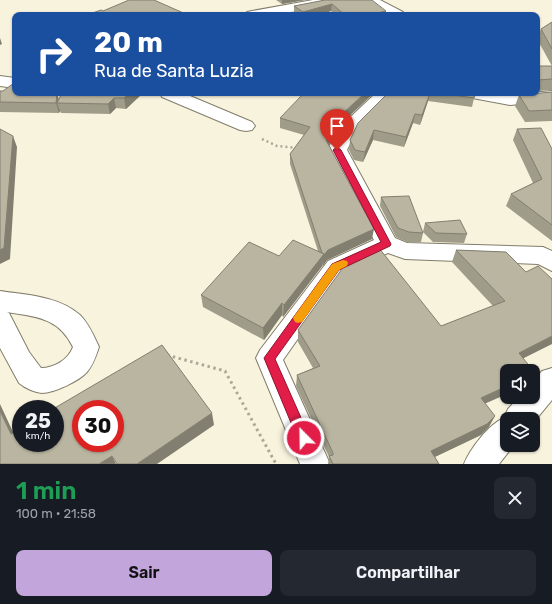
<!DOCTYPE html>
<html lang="pt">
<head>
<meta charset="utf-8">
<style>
  :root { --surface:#171b24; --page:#242831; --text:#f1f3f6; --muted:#9ea1a6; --accent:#c1a5db }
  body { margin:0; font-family:Rubik,sans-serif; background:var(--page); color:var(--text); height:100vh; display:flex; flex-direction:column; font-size:15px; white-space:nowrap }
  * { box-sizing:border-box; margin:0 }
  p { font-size:13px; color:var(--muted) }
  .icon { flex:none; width:22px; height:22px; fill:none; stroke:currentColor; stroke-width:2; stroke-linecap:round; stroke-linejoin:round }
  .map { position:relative; height:464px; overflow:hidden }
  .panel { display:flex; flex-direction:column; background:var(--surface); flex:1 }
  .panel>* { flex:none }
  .banner { position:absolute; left:12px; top:12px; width:528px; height:84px; border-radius:8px; box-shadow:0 1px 3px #0004; background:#1a4fa0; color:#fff; overflow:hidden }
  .controls { position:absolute; left:500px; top:364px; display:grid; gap:8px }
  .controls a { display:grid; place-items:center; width:40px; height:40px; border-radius:8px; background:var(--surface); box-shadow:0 1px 3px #0004; font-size:20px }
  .speed { position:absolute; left:12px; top:400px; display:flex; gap:8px; font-size:20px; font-weight:700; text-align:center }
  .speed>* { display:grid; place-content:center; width:52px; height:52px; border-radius:50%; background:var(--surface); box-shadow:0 1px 3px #0004; line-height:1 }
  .speed small { font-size:10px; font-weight:400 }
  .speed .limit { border:6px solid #d22; background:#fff; color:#111 }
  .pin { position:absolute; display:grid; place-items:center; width:34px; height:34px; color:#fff; margin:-41px -17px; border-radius:50% 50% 50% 0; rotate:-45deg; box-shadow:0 0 4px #0007 }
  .pin .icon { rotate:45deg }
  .me { position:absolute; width:44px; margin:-22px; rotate:337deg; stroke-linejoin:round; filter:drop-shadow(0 0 3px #0008) }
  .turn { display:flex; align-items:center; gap:14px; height:84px; padding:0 16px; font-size:18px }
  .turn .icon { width:52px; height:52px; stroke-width:2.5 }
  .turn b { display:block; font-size:28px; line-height:34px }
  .round { display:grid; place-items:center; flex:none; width:42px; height:42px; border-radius:8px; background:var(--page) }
  .summary { display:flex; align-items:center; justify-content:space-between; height:68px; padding:0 16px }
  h1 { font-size:24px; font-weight:600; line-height:30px; color:#1e9e55 }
  .action { display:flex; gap:8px; margin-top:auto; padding:8px 16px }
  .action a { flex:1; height:46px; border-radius:8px; background:var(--accent); color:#111; font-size:16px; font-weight:600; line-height:46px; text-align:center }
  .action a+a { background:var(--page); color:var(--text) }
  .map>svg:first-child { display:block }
</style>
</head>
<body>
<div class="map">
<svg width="552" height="464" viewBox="0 0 552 464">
  <rect width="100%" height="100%" fill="#f8f3dd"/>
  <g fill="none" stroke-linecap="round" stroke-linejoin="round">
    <!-- minor casing -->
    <g stroke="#817d6a" stroke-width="2">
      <path id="minor" d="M313 0H343L341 3 336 4 275 15H245L247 12 252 11Z
        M366 0H380L403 12 405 15H388L369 5Z
        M0 76 15 78V88L0 86Z
        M552 91V101L510 105 467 97 465 93H500L510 95Z
        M160 93H183L252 122 255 126 252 130 246 131 240 130 162 97Z
        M376 93H394L356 132 347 150 395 238 407 243 543 247 552 251V271L538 264 405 259 388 253 344 273 283 360 330 464H300L256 358 260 350 328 261 374 240 327 150 342 125Z
        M0 291C26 295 59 296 80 315 89 324 94 336 99 347 96 356 93 365 87 372 79 381 54 393 42 393 34 392 25 388 19 383L0 348ZM7 312C36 317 58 317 73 347 68 360 54 368 41 368L29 352 9 313Z
        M552 368V400L533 423V419H507V445H514L499 464H464C470 449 489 424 504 418L508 409 519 397H533V382L542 371Z"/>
    </g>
    <!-- path-far1 -->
    <path stroke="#aca898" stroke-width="2.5" stroke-dasharray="2 3" stroke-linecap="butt" d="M262 139 277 146 298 148"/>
    <!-- path -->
    <path stroke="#aca898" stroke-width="3" stroke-dasharray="2.5 3.5" stroke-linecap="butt" d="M167 355 225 371 276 464"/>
    <!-- minor -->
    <use href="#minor" fill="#fff" fill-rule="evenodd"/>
  </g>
  <!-- wall -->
  <path fill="#9f9c8a" d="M276 0H305L282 4Z
    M325 0 386 15H335L331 11 319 15H297L294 13V6Z
    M552 22V90L537 91V66H552L537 39 541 29Z
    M0 91 57 94 59 100 143 93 126 109 116 108 110 114 61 113 60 111 59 113 0 112Z
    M552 92V121L525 122 515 106 519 95Z
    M388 93H475L474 98 472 107 428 101 420 125 413 123 404 147 373 140 363 162 354 160 349 150 350 140Z
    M280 118 341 124 329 144 372 239 327 260 283 317 282 315 264 340 203 307 201 295 279 256 318 251 290 164V154L304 135 280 128Z
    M517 129 552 149V241L506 206 511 194 533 183 513 140Z
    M381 197 423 233 421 242H407L396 237 380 206Z
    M425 223 467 234 464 243 433 242 423 232Z
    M456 250 506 252 523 359 485 404 489 427 481 435 435 457 439 464H328L329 457 296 386 297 375 313 368 298 342V330L441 326 493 306 452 262Z"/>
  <!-- shaded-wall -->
  <path fill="#827f70" d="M282 0H305L282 4Z
    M332 4 331 11 319 15H303V12Z
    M386 11V15H369Z
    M0 38 2 44 0 45Z
    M130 93H143L126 109 124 98Z
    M365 93H374L341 124 326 149V140L342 114Z
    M430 93 428 101 420 125 422 115Z
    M57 94 60 103H57L60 111 59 113 56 103Z
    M114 98 116 108 110 114 108 104Z
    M415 114 413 123 404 147 406 137Z
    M374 130 373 140 363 162 365 152Z
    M13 136 17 147 10 259 0 264V250Z
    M374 229 372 239 327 260 323 266V256L328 250Z
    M324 254 322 266 283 317 284 305Z
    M282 303V315L264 340 263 328Z
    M552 336V344L512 364 519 353Z
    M507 386V394L475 408 481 398Z
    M0 404 19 445 11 434 0 411Z
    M212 413 214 425 157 464H137Z
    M495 416 489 427 481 435 426 461 431 451Z
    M112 456 116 464H99Z"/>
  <!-- building -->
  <path fill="#b9b5a0" stroke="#827f70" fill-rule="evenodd" d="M129 0H154L188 15H87L101 10 103 11Z
    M325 0H372L386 11 369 15H345L332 4 303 12 294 6Z
    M238 13 241 15H227Z
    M552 22V49L541 29Z
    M537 66H552V79L537 80Z
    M14 83H15V93H52L57 94 56 103 0 102V91H3Z
    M552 92V110L529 111 519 95Z
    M62 93H130L124 98H114L108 104 57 103Z
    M304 93H365L342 114 326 140 374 229 328 250 323 256 324 254 322 253 290 154 310 127 280 118Z
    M388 93H430L422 115 415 114 406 137 374 130 365 152 355 150 350 140 358 123Z
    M439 93H475L474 98Z
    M541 128 552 149V225L511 194 542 179 517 129Z
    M0 129 13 136 4 248 0 250Z
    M409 196 423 233 409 232 398 228 381 197Z
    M460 220 467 234 436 233 425 223Z
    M293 240 324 254 284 305 282 303 263 328 201 295 249 242 279 256Z
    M379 248 441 326 505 301 456 250 506 252 526 272 538 266 552 279V336L519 353 535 373 533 374V371H507V386L481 398 495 416 487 424 431 451 439 464H333L329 456 333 455V453L297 375 320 366 298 330 347 262Z
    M162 345 212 413 137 464H117L112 456 99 464H0V411L11 434 21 428V443H55V409H53ZM81 409H115V443H81Z"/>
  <!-- route -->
  <path fill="#e11d48" stroke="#92132f" d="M337 147 341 150 391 244 390 246 339 270 275 359 310 438 308 442 304 443 299 442 264 358 332 264 381 242 333 150Z"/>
  <!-- slow -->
  <path fill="#f59e0b" d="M343 260 347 261 348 263 347 266 339 270 302 322 298 323 295 322 293 318 295 315 332 264Z"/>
</svg>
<div class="controls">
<a><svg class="icon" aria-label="sound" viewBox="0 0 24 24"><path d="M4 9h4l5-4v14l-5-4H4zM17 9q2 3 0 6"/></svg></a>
<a><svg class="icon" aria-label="layers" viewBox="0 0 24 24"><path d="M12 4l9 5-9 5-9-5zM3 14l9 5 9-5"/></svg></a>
</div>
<div class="speed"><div>25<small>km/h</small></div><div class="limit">30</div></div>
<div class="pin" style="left:337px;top:150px;background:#d93025"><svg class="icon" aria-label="arrive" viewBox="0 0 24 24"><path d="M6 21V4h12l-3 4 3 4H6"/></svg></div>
<svg class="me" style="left:304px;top:438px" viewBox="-20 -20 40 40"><circle r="17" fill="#e11d48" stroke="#fff" stroke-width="3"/><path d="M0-11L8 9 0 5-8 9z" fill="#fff"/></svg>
<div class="banner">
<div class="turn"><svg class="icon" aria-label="right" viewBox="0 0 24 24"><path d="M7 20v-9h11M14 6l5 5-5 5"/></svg><div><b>20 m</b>Rua de Santa Luzia</div></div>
</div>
</div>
<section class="panel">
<div class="summary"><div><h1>1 min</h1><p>100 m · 21:58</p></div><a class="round"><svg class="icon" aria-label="close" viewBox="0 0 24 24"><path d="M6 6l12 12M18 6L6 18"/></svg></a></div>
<div class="action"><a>Sair</a><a>Compartilhar</a></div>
</section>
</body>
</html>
